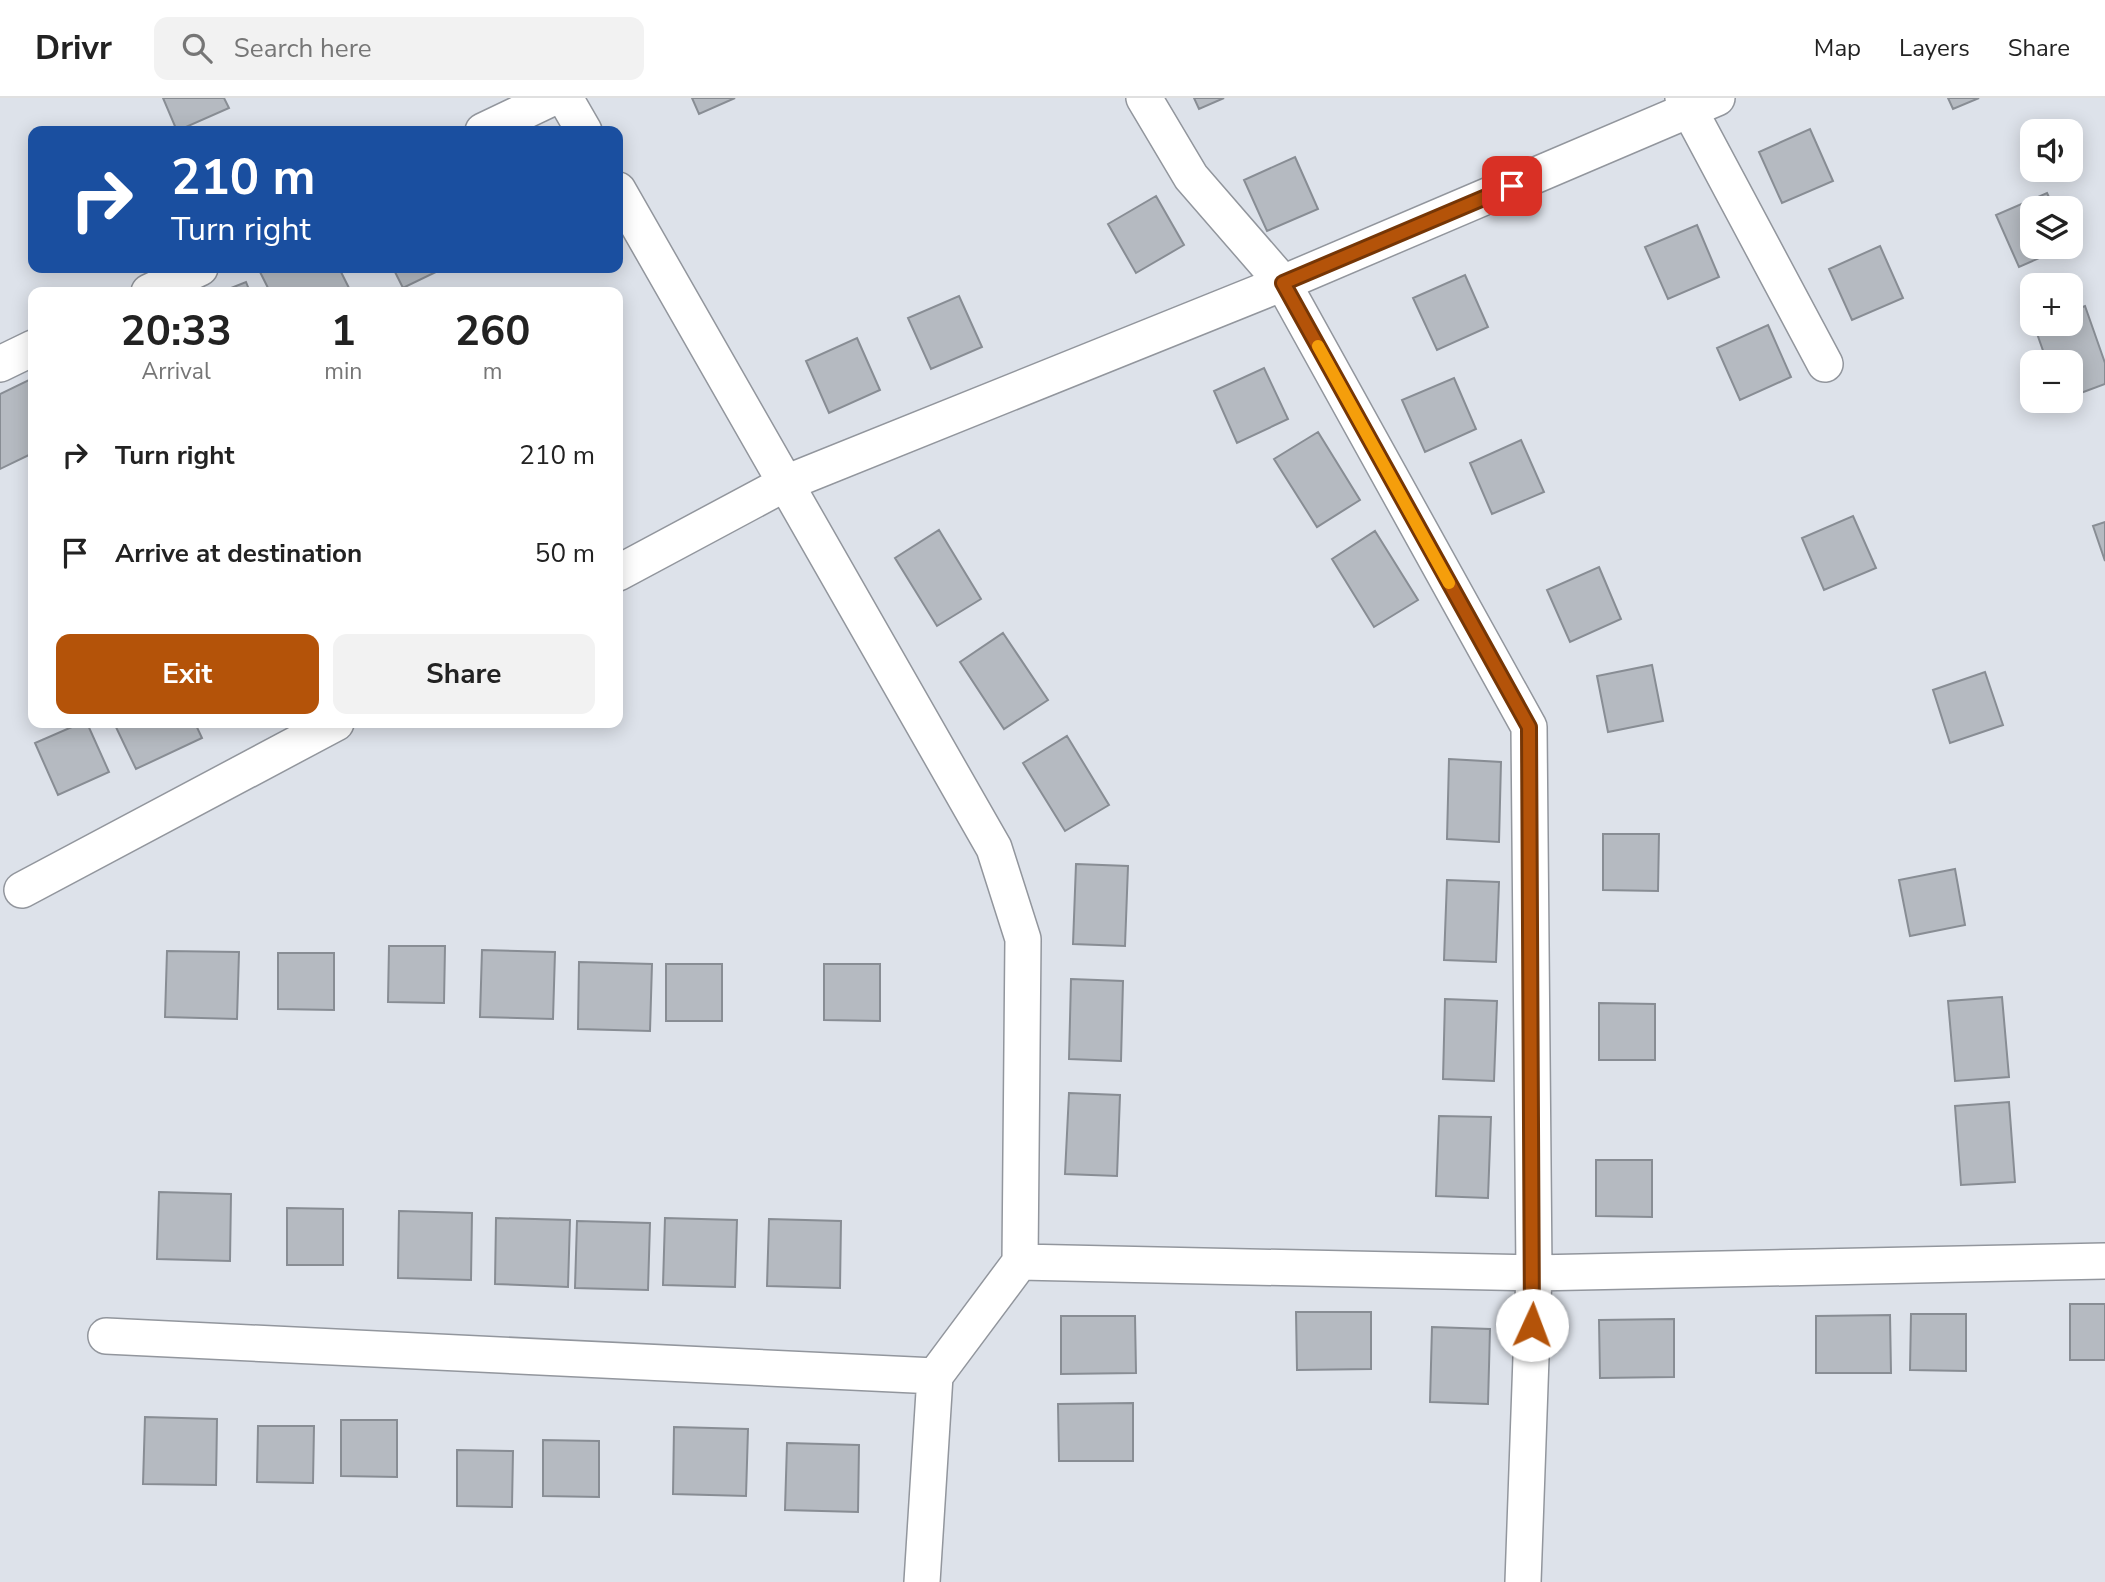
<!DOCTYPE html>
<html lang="en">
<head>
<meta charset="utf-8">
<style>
  :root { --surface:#fff; --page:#f2f2f2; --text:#222; --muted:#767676; --line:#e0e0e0; --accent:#b45309 }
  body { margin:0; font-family:"Nunito Sans",sans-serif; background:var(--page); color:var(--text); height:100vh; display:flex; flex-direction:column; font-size:26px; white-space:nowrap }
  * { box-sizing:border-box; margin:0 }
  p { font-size:23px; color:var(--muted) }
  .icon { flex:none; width:38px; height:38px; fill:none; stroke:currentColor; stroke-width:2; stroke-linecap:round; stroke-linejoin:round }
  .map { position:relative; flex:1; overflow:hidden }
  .side { position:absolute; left:28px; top:189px; width:595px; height:441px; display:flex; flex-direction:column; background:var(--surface); border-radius:14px; box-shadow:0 4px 18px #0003 }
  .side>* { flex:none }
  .banner { position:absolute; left:28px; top:28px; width:595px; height:147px; border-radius:14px; box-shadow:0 4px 18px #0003; background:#1a4fa0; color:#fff; overflow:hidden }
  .fabs { position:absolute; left:2020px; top:21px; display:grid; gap:14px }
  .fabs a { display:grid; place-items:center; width:63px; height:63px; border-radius:14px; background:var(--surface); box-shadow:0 4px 18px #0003; font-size:35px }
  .pin { position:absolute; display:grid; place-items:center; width:60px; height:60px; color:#fff; margin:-30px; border-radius:14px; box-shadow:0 4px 10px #0006 }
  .me { position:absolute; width:77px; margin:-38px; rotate:2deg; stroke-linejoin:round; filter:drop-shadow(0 0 5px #0008) }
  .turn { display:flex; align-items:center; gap:24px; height:147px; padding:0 28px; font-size:32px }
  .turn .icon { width:91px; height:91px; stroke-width:2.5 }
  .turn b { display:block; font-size:49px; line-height:60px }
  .eta { display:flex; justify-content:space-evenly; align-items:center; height:119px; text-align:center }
  .eta b { font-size:42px; font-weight:700; line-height:49px }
  .cta { display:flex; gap:14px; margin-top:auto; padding:14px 28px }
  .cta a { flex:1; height:80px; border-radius:14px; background:var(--accent); color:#fff; font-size:28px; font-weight:700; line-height:80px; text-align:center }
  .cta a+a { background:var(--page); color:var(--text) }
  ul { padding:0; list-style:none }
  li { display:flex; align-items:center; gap:21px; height:98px; padding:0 28px }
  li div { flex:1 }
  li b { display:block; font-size:26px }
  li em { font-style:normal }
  header { display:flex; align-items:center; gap:42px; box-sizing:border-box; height:98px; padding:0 35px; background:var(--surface); border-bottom:2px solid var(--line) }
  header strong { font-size:33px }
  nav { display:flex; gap:38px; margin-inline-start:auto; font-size:24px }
  .search { width:490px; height:63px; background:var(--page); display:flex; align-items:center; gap:18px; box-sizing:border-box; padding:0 24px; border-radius:14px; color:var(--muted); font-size:26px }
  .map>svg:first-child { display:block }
</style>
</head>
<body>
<header>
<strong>Drivr</strong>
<div class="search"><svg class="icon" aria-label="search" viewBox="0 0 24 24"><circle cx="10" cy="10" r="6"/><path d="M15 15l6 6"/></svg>Search here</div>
<nav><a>Map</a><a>Layers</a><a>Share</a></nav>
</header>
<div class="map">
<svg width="2105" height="1484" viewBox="0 0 2105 1484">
  <rect width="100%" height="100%" fill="#dde2ea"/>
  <!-- building -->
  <path fill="#b5bac1" stroke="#888d94" stroke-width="2" d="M163 0H224L229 10 177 33Z
    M692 0H735L699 16Z
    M1194 0H1224L1199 11Z
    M1948 0H1979L1953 11Z
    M1810 31 1833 83 1782 105 1759 54Z
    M1295 59 1318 111 1267 133 1244 82Z
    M2047 95 2054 110H2032V149H2064L2019 169 1996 117Z
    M1156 98 1184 147 1136 175 1108 126Z
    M1697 127 1719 179 1668 201 1645 149Z
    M1880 148 1903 200 1852 222 1829 171Z
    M268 170H339L351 194H270L260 174Z
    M393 170H444L403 190Z
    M1465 177 1488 229 1437 252 1413 200Z
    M246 184 250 194H221Z
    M959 198 982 249 931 271 908 220Z
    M2085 208 2105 265V286L2070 299V264H2047L2034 227 2070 226V214Z
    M1768 227 1791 279 1740 302 1717 250Z
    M857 240 880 292 829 315 806 263Z
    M1264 270 1288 321 1237 345 1214 293Z
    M33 280V355L0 371V296Z
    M1454 280 1476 331 1425 354 1402 302Z
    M1318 334 1360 402 1317 429 1274 361Z
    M1521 342 1544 394 1492 416 1470 365Z
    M1853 418 1876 470 1824 492 1802 440Z
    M2105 424V463L2093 428Z
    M939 432 981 501 937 528 895 460Z
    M1375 433 1418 502 1374 529 1332 461Z
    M1599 469 1621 521 1570 544 1547 492Z
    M1003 535 1048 602 1004 631 960 564Z
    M1652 567 1663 623 1608 634 1597 578Z
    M1985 574 2003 627 1950 645 1933 592Z
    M81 625H87L109 674 58 697 35 645Z
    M114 625H195L202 640 136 671Z
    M1067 638 1109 707 1065 733 1023 665Z
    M1449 661 1501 664 1499 744 1447 741Z
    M1603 736H1659L1658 793 1603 792Z
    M1076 766 1128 768 1125 848 1073 846Z
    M1955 771 1965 827 1910 838 1899 782Z
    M1447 782 1499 784 1496 864 1444 862Z
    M389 848H445L444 905 388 904Z
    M482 852 555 854 553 921 480 919Z
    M167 853 239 854 237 921 165 919Z
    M278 855H334V912L278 911Z
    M579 864 652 866 650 933 578 931Z
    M666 866H722V923H666Z
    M824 866H880V923L824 922Z
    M1071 881 1123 883 1121 963 1069 961Z
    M2002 899 2009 979 1955 983 1948 903Z
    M1445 901 1497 903 1494 983 1443 981Z
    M1599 905 1655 906V962H1599Z
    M1069 995 1120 997 1117 1078 1065 1076Z
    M2009 1004 2015 1084 1961 1087 1955 1008Z
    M1439 1018 1491 1019 1488 1100 1436 1098Z
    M1596 1062H1652V1119L1596 1118Z
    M159 1094 231 1096 230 1163 157 1161Z
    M287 1110 343 1111V1167H287Z
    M399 1113 472 1115 471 1182 398 1180Z
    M496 1120 570 1122 568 1189 495 1186Z
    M665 1120 737 1122 735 1189 663 1187Z
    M769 1121 841 1123 840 1190 767 1188Z
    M577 1123 650 1125 648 1192 575 1190Z
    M2070 1206H2105V1262H2070Z
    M1296 1214H1371V1271L1297 1272Z
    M1911 1216H1966V1273L1910 1272Z
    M1890 1217 1891 1275H1816V1218Z
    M1061 1218H1135L1136 1275 1061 1276Z
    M1674 1221V1279L1600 1280 1599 1222Z
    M1432 1229 1490 1231 1488 1306 1430 1304Z
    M1133 1305V1363H1059L1058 1306Z
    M145 1319 217 1321 216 1387 143 1386Z
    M341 1322H397V1379L341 1378Z
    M258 1328H314L313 1385 257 1384Z
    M674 1329 748 1331 746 1398 673 1396Z
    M543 1342 599 1343V1399L543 1398Z
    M787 1345 859 1347 858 1414 785 1412Z
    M457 1352 513 1353 512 1409 457 1408Z"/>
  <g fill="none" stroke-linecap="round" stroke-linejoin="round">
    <!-- street casing -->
    <g stroke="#92969d" stroke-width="38">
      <path id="street" d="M565 0 584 33
        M1144 0 1191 79 1283 185 1529 629 1534 1175 1523 1484
        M1683 0 1825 266
        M483 33 552 0
        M618 92 994 750 1023 841 1020 1164 935 1278 922 1484
        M149 194 200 170
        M0 266 33 250
        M618 475 786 385 1283 185 1717 0
        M22 792 336 625
        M1020 1164 1534 1175 2105 1163
        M106 1238 935 1278"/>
    </g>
    <!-- street -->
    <use href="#street" stroke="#fff" stroke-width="35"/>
  </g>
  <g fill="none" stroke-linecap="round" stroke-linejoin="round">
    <!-- route casing -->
    <g stroke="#753606" stroke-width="18">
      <path id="route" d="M1512 88 1283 185 1529 629 1532 1227"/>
    </g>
    <!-- route -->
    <use href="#route" stroke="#b45309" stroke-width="12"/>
    <!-- slow -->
    <path stroke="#f59e0b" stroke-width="12" d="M1318 248 1449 485"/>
  </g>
</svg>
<div class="fabs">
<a><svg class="icon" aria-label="sound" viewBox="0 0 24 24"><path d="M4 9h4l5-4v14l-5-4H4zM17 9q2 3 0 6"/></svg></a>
<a><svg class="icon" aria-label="layers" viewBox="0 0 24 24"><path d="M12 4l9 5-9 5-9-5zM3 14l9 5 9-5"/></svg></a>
<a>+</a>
<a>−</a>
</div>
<div class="pin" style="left:1512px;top:88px;background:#d93025"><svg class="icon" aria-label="arrive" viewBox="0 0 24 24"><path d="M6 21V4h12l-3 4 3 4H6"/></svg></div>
<svg class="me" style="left:1532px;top:1227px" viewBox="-20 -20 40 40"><circle r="19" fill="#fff"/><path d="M0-13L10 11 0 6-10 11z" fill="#b45309"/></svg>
<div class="banner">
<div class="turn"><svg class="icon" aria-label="right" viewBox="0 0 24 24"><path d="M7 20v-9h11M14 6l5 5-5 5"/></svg><div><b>210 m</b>Turn right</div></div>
</div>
<section class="side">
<div class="eta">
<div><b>20:33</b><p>Arrival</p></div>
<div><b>1</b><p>min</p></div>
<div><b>260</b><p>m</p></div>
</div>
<ul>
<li><svg class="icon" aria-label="right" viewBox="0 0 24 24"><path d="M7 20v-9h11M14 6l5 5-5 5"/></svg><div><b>Turn right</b></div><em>210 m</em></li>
<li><svg class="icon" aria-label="arrive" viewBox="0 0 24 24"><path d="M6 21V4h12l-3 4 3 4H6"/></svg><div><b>Arrive at destination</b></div><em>50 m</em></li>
</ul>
<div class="cta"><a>Exit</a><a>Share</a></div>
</section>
</div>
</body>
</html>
